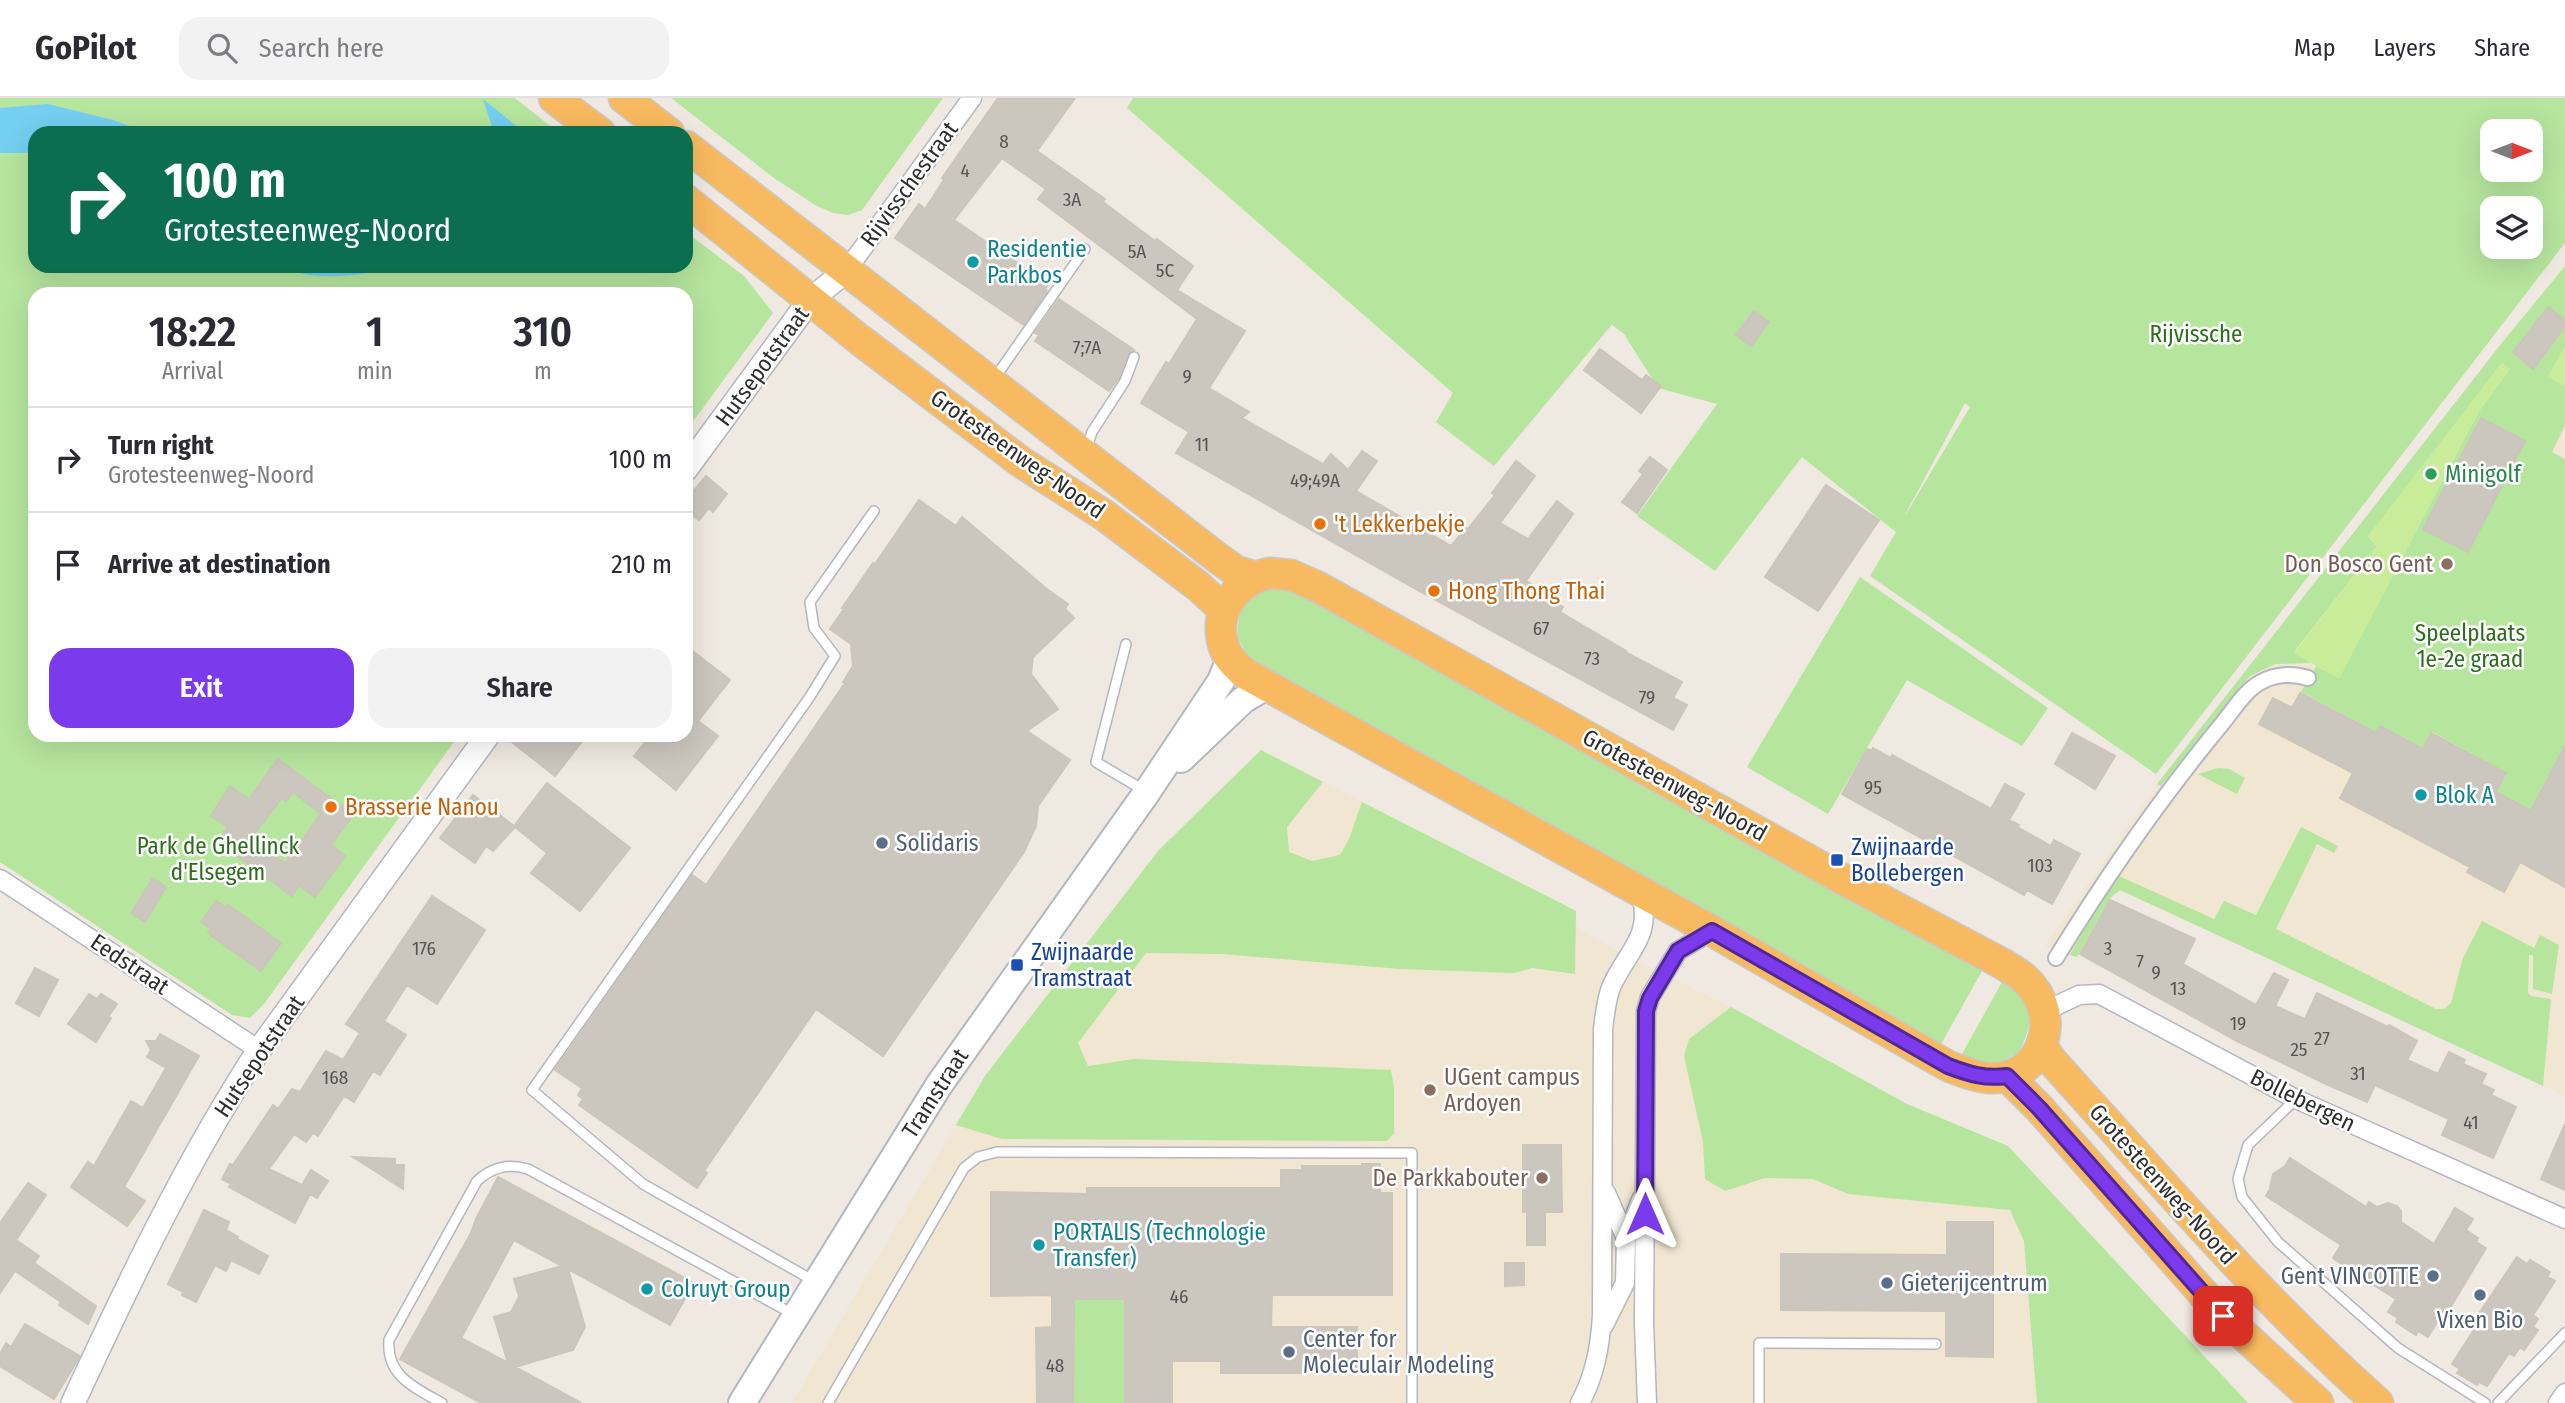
<!DOCTYPE html>
<html lang="en">
<head>
<meta charset="utf-8">
<style>
  :root { --surface:#fff; --page:#f2f2f3; --text:#2b2b33; --muted:#7c7c81; --line:#e1e1e2; --accent:#7c3aed }
  body { margin:0; font-family:"Fira Sans Condensed",sans-serif; background:var(--page); color:var(--text); height:100vh; display:flex; flex-direction:column; font-size:26px; white-space:nowrap }
  * { box-sizing:border-box; margin:0 }
  p { font-size:23px; color:var(--muted) }
  .icon { flex:none; width:38px; height:38px; fill:none; stroke:currentColor; stroke-width:2; stroke-linecap:round; stroke-linejoin:round }
  .map { position:relative; flex:1; overflow:hidden }
  .side { position:absolute; left:28px; top:189px; width:665px; height:455px; display:flex; flex-direction:column; background:var(--surface); border-radius:21px; box-shadow:0 7px 28px #0002 }
  .side>* { flex:none }
  .banner { position:absolute; left:28px; top:28px; width:665px; height:147px; border-radius:21px; box-shadow:0 7px 28px #0002; background:#0b6e4f; color:#fff; overflow:hidden }
  .needle { width:46px; rotate:90deg }
  .fabs { position:absolute; left:2480px; top:21px; display:grid; gap:14px }
  .fabs a { display:grid; place-items:center; width:63px; height:63px; border-radius:14px; background:var(--surface); box-shadow:0 7px 28px #0002; font-size:35px }
  .pin { position:absolute; display:grid; place-items:center; width:60px; height:60px; color:#fff; margin:-30px; border-radius:14px; box-shadow:0 4px 10px #0006 }
  .me { position:absolute; width:77px; margin:-38px; rotate:0deg; stroke-linejoin:round; filter:drop-shadow(0 0 5px #0008) }
  .turn { display:flex; align-items:center; gap:24px; height:147px; padding:0 21px; font-size:32px }
  .turn .icon { width:91px; height:91px; stroke-width:2.5 }
  .turn b { display:block; font-size:49px; line-height:60px }
  .eta { display:flex; justify-content:space-evenly; align-items:center; height:119px; text-align:center }
  .eta b { font-size:42px; font-weight:600; line-height:49px }
  .primary-button { display:flex; gap:14px; margin-top:auto; padding:14px 21px }
  .primary-button a { flex:1; height:80px; border-radius:21px; background:var(--accent); color:#fff; font-size:28px; font-weight:600; line-height:80px; text-align:center }
  .primary-button a+a { background:var(--page); color:var(--text) }
  ul { padding:0; list-style:none }
  li { display:flex; align-items:center; gap:21px; height:105px; padding:0 21px; border-top:2px solid var(--line) }
  li div { flex:1 }
  li b { display:block; font-size:26px }
  li em { font-style:normal }
  header { display:flex; align-items:center; gap:42px; box-sizing:border-box; height:98px; padding:0 35px; background:var(--surface); border-bottom:2px solid var(--line) }
  header strong { font-size:33px }
  nav { display:flex; gap:38px; margin-inline-start:auto; font-size:24px }
  .search { width:490px; height:63px; background:var(--page); display:flex; align-items:center; gap:18px; box-sizing:border-box; padding:0 24px; border-radius:21px; color:var(--muted); font-size:26px }
  .map>svg:first-child { display:block }
</style>
</head>
<body>
<header>
<strong>GoPilot</strong>
<div class="search"><svg class="icon" aria-label="search" viewBox="0 0 24 24"><circle cx="10" cy="10" r="6"/><path d="M15 15l6 6"/></svg>Search here</div>
<nav><a>Map</a><a>Layers</a><a>Share</a></nav>
</header>
<div class="map">
<svg width="2565" height="1305" viewBox="0 0 2565 1305">
  <rect width="100%" height="100%" fill="#efe9e1"/>
  <!-- education -->
  <path fill="#f0e6d1" d="M2565 168V998L2120 792 2110 800 2077 859 2045 848 2157 686 2501 246Z
    M1261 652 1576 813 1577 830 1636 863 1731 909 1907 1006 2008 1048 2248 1305H792L985 978 1158 753Z"/>
  <!-- green -->
  <path fill="#b6e59e" fill-rule="evenodd" d="M0 0H515L559 35H35V168H686V134L744 178 773 215 686 333V196H35V637H459L264 906 250 920 232 917 0 764Z
    M671 0H943L862 112 848 117 833 115 815 107 774 80Z
    M1133 0H2565V145L2156 676 1870 478 1896 434 1802 359 1715 473 1637 418 1717 306 1658 290 1624 236 1612 227 1614 224 1494 368 1436 324 1453 295 1127 10ZM2492 33H2530V72H2492ZM2492 110H2530V149H2492ZM1965 305 1970 309 1906 416V415Z
    M2565 168V222L2547 209 2512 254 2533 271 2565 229V249L2548 279 2565 288V328L2552 354 2565 361V656L2561 655 2541 692 2565 704 2526 714 2527 710 2497 694 2507 675 2432 634 2423 650 2380 627 2376 634 2301 594 2316 568 2339 580 2479 313 2510 271 2502 265 2368 439 2377 448 2294 554 2311 565 2275 566 2250 578 2161 688 2157 686 2501 246ZM2481 320 2525 344 2468 454 2423 431Z
    M1860 479 2048 610 2022 648 1907 582 1828 716 1747 669Z
    M1287 489 1304 496 1982 873 1940 948 1250 562 1237 539 1240 510 1247 501 1263 490Z
    M1261 652 1323 684 1287 729 1289 754 1312 763 1340 757 1349 741 1362 704 1576 813 1575 876 1532 870 1514 875 1400 871 1222 856 1146 855 1078 945 1088 968 1134 961 1391 972 1394 989V1035L1387 1043 1002 1041 956 1027 985 978 1158 753Z
    M2218 670 2229 671 2245 680 2237 696 2198 676Z
    M2301 729 2338 748 2334 755 2317 746 2276 831 2436 911H2444L2451 905 2463 860 2482 823 2534 850 2540 837 2559 847 2552 896 2533 891V857H2529L2528 895 2531 898 2551 901 2543 988 2120 792 2110 800 2077 859 2070 857 2101 802 2119 778 2214 821 2224 803 2256 817Z
    M2002 884C2034 901 2035 924 2019 954 1997 968 1985 969 1961 958Z
    M1731 909 1907 1006 2008 1048 2248 1305H2037L2024 1143 2010 1112 1848 1096 1813 1081 1765 1080 1725 1093 1705 1081 1703 1044 1684 958 1689 941Z
    M1062 1198H1085L1086 1202H1153V1227L1124 1228V1305H1074V1229Z"/>
  <!-- pitch -->
  <path fill="#c9ec9a" d="M2565 249V288L2548 279Z
    M2502 265 2510 271 2479 313 2339 581 2294 555 2377 448 2368 438Z"/>
  <!-- water -->
  <path fill="#75cff0" d="M483 1 525 35H494Z
    M48 6 113 22 149 35H35V55H0V10Z
    M280 168H395L394 171C359 177 313 185 280 168Z"/>
  <!-- building -->
  <path fill="#cbc7bf" stroke="#cbc5ba" stroke-width="2" fill-rule="evenodd" d="M998 0H1075L1037 53 1105 101 1103 104 1155 143 1157 141 1193 168 1177 192 1245 233 1209 290 1249 314 1242 320 1323 366 1331 356 1348 372 1362 353 1377 363 1356 393 1451 448 1466 430 1468 431 1495 397 1492 395 1516 363 1535 378 1500 425 1528 441 1557 403 1573 416 1526 483 1543 493 1541 497 1563 509 1560 514 1626 553 1625 554 1682 584 1673 600 1687 607 1673 632 1416 491 1176 355 1189 334 1141 305 1166 264 1169 266 1197 221 1038 101 1046 91 1002 60 954 122 1048 186 1045 191 1047 193 1024 227 895 140 919 106 925 111 944 82 942 80Z
    M1059 201 1134 252 1128 256 1120 278 1109 293 1035 243 1039 237 1035 235Z
    M2548 209 2565 222V228L2533 271 2513 254Z
    M1754 213 1769 224 1751 248 1736 237Z
    M1600 251 1642 282 1646 277 1661 288 1641 315 1584 272Z
    M2481 320 2525 343 2468 454 2423 431Z
    M1650 359 1667 372 1637 415 1622 404 1643 376 1639 373Z
    M706 378 727 396 713 414 709 410 699 422 686 412V402Z
    M1826 387 1879 422 1818 513 1765 479Z
    M919 402 956 428 962 419 1048 492 1068 506 1065 511 1074 520 1033 559 1031 576 1058 611 1027 633 1070 662 1038 708 1036 728 1024 754 883 958 816 911 704 1073 707 1075 697 1090 579 1007 583 1001 578 997 582 990 555 972 692 777 706 787 845 585 843 584 853 568 851 546 830 531 844 511 842 510 873 465 875 466Z
    M686 548 730 582 698 623 718 638 676 692 634 658 651 637H686Z
    M2300 595 2376 635 2380 628 2423 651 2431 635 2506 675 2496 694 2531 713 2565 648V789L2520 764 2504 794 2467 774 2470 769 2340 700 2353 675 2259 626 2273 600 2292 610Z
    M2072 635 2115 658 2095 691 2055 666Z
    M503 637H587L555 678Z
    M1873 650 1891 660 1892 657 1991 711 2005 686 2024 696 2009 722 2019 727 2017 729 2051 748 2054 742 2080 756 2052 806 2027 792 2024 797 1842 696 1867 651 1872 653Z
    M278 661 353 717 331 747 345 758 315 799 299 787 292 798 217 743 228 729 211 718 230 688 249 701ZM293 694 321 716 285 765 251 740 282 700 286 703Z
    M547 685 630 750 580 813 531 775 547 755 515 729 493 753 486 748 475 765 440 740 473 697 514 728Z
    M153 780 166 789 145 824 131 815Z
    M432 798 485 832 437 906 407 887 384 923 406 937 380 977 373 973 354 1004 344 998 318 1038 313 1035 306 1044 294 1036 269 1071 302 1087 311 1072 328 1083 317 1100 310 1096 295 1125 229 1089 231 1086 222 1081 230 1066 233 1067 273 1007 278 1011 292 991 300 994 326 953 343 962 360 935 346 926Z
    M2110 802 2195 841 2183 866 2256 907 2274 875 2288 882 2275 908 2305 921 2317 895 2388 929 2389 927 2417 943 2407 962 2438 976 2449 954 2465 962 2463 966 2486 976 2481 986 2494 992 2491 997 2516 1009 2493 1060 2442 1037 2449 1021 2375 987 2367 1004 2326 986 2237 943 2080 856Z
    M216 803 226 810 228 807 281 845 261 873 208 835 211 831 201 824Z
    M35 870 58 882 39 918 16 905Z
    M89 896 97 901 101 896 117 906 108 919 111 920 96 944 68 926Z
    M160 936 199 958 124 1089 145 1103 127 1128 71 1089 88 1064 94 1068 131 1003 143 1010 166 970 147 959 151 952 146 943H156Z
    M2565 1026V1092L2541 1081Z
    M1523 1047H1561L1562 1114H1545V1147H1527V1114H1523Z
    M353 1059 395 1061V1067H404L403 1091Z
    M2290 1060 2366 1109 2369 1104 2377 1109 2388 1105 2397 1108 2401 1113V1124L2434 1146 2455 1110 2473 1121 2466 1132 2478 1140 2476 1144 2486 1150 2447 1215 2444 1213 2428 1239 2418 1233 2416 1237 2396 1224 2398 1220 2388 1214 2396 1201 2361 1179 2353 1182 2346 1177V1169L2333 1160 2341 1147 2266 1098 2270 1091 2273 1076 2285 1068Z
    M1362 1066H1380V1095H1392V1197H1272L1271 1229H1357V1275H1221V1263H1172V1305H1125V1201H1074L1073 1305H1037L1036 1230 1052 1229V1197L991 1198V1094L1087 1096V1090H1281V1072H1302V1068H1362Z
    M498 1079 694 1185 670 1227 568 1171 585 1229 573 1252 515 1269 581 1305H481L400 1261 471 1135 476 1121ZM514 1142 562 1168 514 1181 519 1199 511 1214 494 1219 508 1265 461 1240Z
    M28 1085 46 1097 16 1142 39 1158 34 1165 96 1208 88 1226 59 1207 61 1204 15 1173 0 1195V1125Z
    M204 1112 229 1124 226 1132 238 1139 237 1141 268 1158 259 1176 231 1162 226 1173 215 1167 196 1204 182 1197 183 1194 168 1186Z
    M1947 1124H1993V1259L1946 1258V1213L1781 1212V1156L1947 1157Z
    M2517 1159 2527 1166 2530 1162 2550 1174 2547 1179 2555 1183 2533 1217 2538 1221 2533 1229 2538 1232 2524 1252 2520 1249 2514 1258 2509 1255 2487 1288 2479 1284 2477 1287 2457 1275 2460 1271 2452 1266 2474 1232 2470 1229Z
    M1505 1165H1524V1187L1505 1188Z
    M25 1226 80 1258 54 1301 0 1268V1256L6 1245 11 1249Z"/>
  <g fill="none" stroke-linecap="round" stroke-linejoin="round">
    <!-- service casing -->
    <g stroke="#b4b7c1" stroke-width="12">
      <path id="service" d="M994 281 1085 151
        M1086 352 1092 334 1125 283 1134 259
        M1126 546 1096 664 1135 687 1142 694
        M2296 1001 2248 1047 2238 1081 2242 1099 2278 1144 2398 1250 2485 1305
        M814 1183 643 1086 532 992 809 600 835 558 814 530 810 504 874 413
        M442 1305C415 1290 386 1278 389 1242L477 1083C492 1069 508 1065 528 1071L793 1216
        M828 1305 964 1070 978 1059 997 1054 1412 1055V1305
        M1759 1305V1245L1936 1246
        M2498 1305 2565 1235"/>
    </g>
    <!-- pedestrian casing -->
    <g stroke="#b4b7c1" stroke-width="18">
      <path id="pedestrian" d="M2056 860C2106 779 2160 701 2221 627 2233 613 2245 592 2261 584 2275 576 2293 575 2308 580"/>
    </g>
    <!-- minor casing -->
    <g stroke="#b4b7c1" stroke-width="21">
      <path id="minor" d="M846 173 972 0
        M0 781 259 952
        M2045 913 2079 897 2099 896 2296 1001 2565 1121
        M1606 1095 1626 1140
        M1604 1227 1625 1185 1626 1140 1641 1102
        M1580 1305C1595 1277 1600 1249 1602 1218L1603 931C1605 917 1606 900 1612 887 1630 849 1652 840 1641 794
        M1647 1305 1644 1225 1646 913 1650 899 1678 853 1712 833
        M2558 1305 2565 1295"/>
    </g>
    <!-- tertiary casing -->
    <g stroke="#b4b7c1" stroke-width="26">
      <path id="tertiary" d="M686 371 810 202 846 173
        M73 1305C129 1184 186 1064 259 952L488 637"/>
    </g>
    <!-- secondary casing -->
    <g stroke="#b4b7c1" stroke-width="30">
      <path id="secondary" d="M1181 661 1243 602 1266 588
        M742 1305 939 987 1145 697 1221 583 1230 561"/>
    </g>
    <!-- trunk casing -->
    <g stroke="#c9c9c9" stroke-width="33">
      <path id="trunk" d="M554 0 600 35
        M624 0 669 35
        M686 48 1219 461 1236 473 1255 479
        M686 102 860 242 1021 364 1104 417 1198 488 1224 512
        M1269 475 1291 477 1318 489 1848 784 2003 866C2010 871 2019 875 2025 881 2064 916 2044 983 1989 980 1975 979 1961 973 1948 968L1712 833 1244 575C1238 569 1230 563 1226 554 1210 518 1233 485 1269 475Z
        M2043 950 2051 962C2157 1079 2260 1200 2378 1305
        M2007 978 2039 1010 2223 1218 2318 1305"/>
    </g>
    <!-- service -->
    <use href="#service" stroke="#fff" stroke-width="9"/>
    <!-- pedestrian -->
    <use href="#pedestrian" stroke="#fff" stroke-width="14"/>
    <!-- minor -->
    <use href="#minor" stroke="#fff" stroke-width="18"/>
    <!-- tertiary -->
    <use href="#tertiary" stroke="#fff" stroke-width="23"/>
    <!-- secondary -->
    <use href="#secondary" stroke="#fff" stroke-width="26"/>
    <!-- trunk -->
    <use href="#trunk" stroke="#f8ba60" stroke-width="30"/>
  </g>
  <g fill="none" stroke-linecap="round" stroke-linejoin="round">
    <!-- route casing -->
    <g stroke="#51269a" stroke-width="18">
      <path id="route" d="M1645 1116 1646 913 1650 900 1678 853 1712 833 1948 968C1969 976 1985 981 2007 978L2039 1010 2223 1218"/>
    </g>
    <!-- route -->
    <use href="#route" stroke="#7c3aed" stroke-width="12"/>
  </g>
  <!-- markers -->
  <g fill="#0f9aa8" stroke="#fff" stroke-width="2.5">
    <circle cx="973" cy="164" r="7"/>
    <circle cx="2421" cy="697" r="7"/>
    <circle cx="1039" cy="1147" r="7"/>
    <circle cx="647" cy="1191" r="7"/>
  </g>
  <circle fill="#2e9e5b" stroke="#fff" stroke-width="2.5" cx="2431" cy="376" r="7"/>
  <g fill="#e8710a" stroke="#fff" stroke-width="2.5">
    <circle cx="1320" cy="426" r="7"/>
    <circle cx="1434" cy="493" r="7"/>
    <circle cx="331" cy="709" r="7"/>
  </g>
  <g fill="#8d6e63" stroke="#fff" stroke-width="2.5">
    <circle cx="2447" cy="466" r="7"/>
    <circle cx="1430" cy="992" r="7"/>
    <circle cx="1542" cy="1080" r="7"/>
  </g>
  <g fill="#5c6f8a" stroke="#fff" stroke-width="2.5">
    <circle cx="882" cy="745" r="7"/>
    <circle cx="2433" cy="1178" r="7"/>
    <circle cx="1887" cy="1185" r="7"/>
    <circle cx="2480" cy="1197" r="7"/>
    <circle cx="1289" cy="1254" r="7"/>
  </g>
  <g fill="#1a4fb4" stroke="#fff" stroke-width="2.5">
    <rect x="1830" y="755" width="14" height="14" rx="3.5"/>
    <rect x="1010" y="860" width="14" height="14" rx="3.5"/>
  </g>
  <g text-anchor="middle" dominant-baseline="central" stroke-width="5" stroke-linejoin="round" paint-order="stroke">
    <!-- number labels -->
    <g font-size="19" fill="#555452">
      <text x="1004" y="43">8</text>
      <text x="965" y="72">4</text>
      <text x="1072" y="101">3A</text>
      <text x="1137" y="153">5A</text>
      <text x="1165" y="172">5C</text>
      <text x="1087" y="249">7;7A</text>
      <text x="1187" y="278">9</text>
      <text x="1202" y="346">11</text>
      <text x="1315" y="382">49;49A</text>
      <text x="1541" y="530">67</text>
      <text x="1592" y="560">73</text>
      <text x="1647" y="599">79</text>
      <text x="1873" y="689">95</text>
      <text x="2040" y="767">103</text>
      <text x="424" y="850">176</text>
      <text x="2108" y="850">3</text>
      <text x="2140" y="863">7</text>
      <text x="2156" y="874">9</text>
      <text x="2178" y="890">13</text>
      <text x="2238" y="925">19</text>
      <text x="2322" y="940">27</text>
      <text x="2299" y="951">25</text>
      <text x="2358" y="975">31</text>
      <text x="335" y="979">168</text>
      <text x="2471" y="1024">41</text>
      <text x="1179" y="1198">46</text>
      <text x="1055" y="1267">48</text>
    </g>
    <!-- street labels -->
    <g font-size="23" fill="#2e2e2e" stroke="#fff">
      <text transform="translate(909 86) rotate(-54)">Rijvisschestraat</text>
      <text transform="translate(762 268) rotate(-54)">Hutsepotstraat</text>
      <text transform="translate(1018 356) rotate(35)">Grotesteenweg-Noord</text>
      <text transform="translate(1675 687) rotate(29)">Grotesteenweg-Noord</text>
      <text transform="translate(130 866) rotate(34)">Eedstraat</text>
      <text transform="translate(259 958) rotate(-56)">Hutsepotstraat</text>
      <text transform="translate(935 995) rotate(-57)">Tramstraat</text>
      <text transform="translate(2303 1002) rotate(26)">Bollebergen</text>
      <text transform="translate(2163 1086) rotate(48)">Grotesteenweg-Noord</text>
    </g>
    <!-- culture labels -->
    <g font-size="23" fill="#0d838f" stroke="#fff" text-anchor="start">
      <text x="987" y="151">Residentie<tspan x="987" dy="26">Parkbos</tspan></text>
      <text x="2435" y="697">Blok A</text>
      <text x="1053" y="1134">PORTALIS (Technologie<tspan x="1053" dy="26">Transfer)</tspan></text>
      <text x="661" y="1191">Colruyt Group</text>
    </g>
    <!-- park labels -->
    <g font-size="23" fill="#2c6e1b" stroke="#fff">
      <text x="2196" y="236">Rijvissche</text>
      <text x="2470" y="535">Speelplaats<tspan x="2470" dy="26">1e-2e graad</tspan></text>
      <text x="218" y="748">Park de Ghellinck<tspan x="218" dy="26">d'Elsegem</tspan></text>
    </g>
    <!-- leisure labels -->
    <g font-size="23" fill="#27864d" stroke="#fff" text-anchor="start">
      <text x="2445" y="376">Minigolf</text>
    </g>
    <!-- food labels -->
    <g font-size="23" fill="#c56008" stroke="#fff" text-anchor="start">
      <text x="1334" y="426">'t Lekkerbekje</text>
      <text x="1448" y="493">Hong Thong Thai</text>
      <text x="345" y="709">Brasserie Nanou</text>
    </g>
    <!-- education labels -->
    <g font-size="23" fill="#785e54" stroke="#fff" text-anchor="end">
      <text x="2433" y="466">Don Bosco Gent</text>
      <text x="1444" y="979" text-anchor="start">UGent campus<tspan x="1444" dy="26">Ardoyen</tspan></text>
      <text x="1528" y="1080">De Parkkabouter</text>
    </g>
    <!-- service labels -->
    <g font-size="23" fill="#4e5e75" stroke="#fff" text-anchor="start">
      <text x="896" y="745">Solidaris</text>
      <text x="2419" y="1178" text-anchor="end">Gent VINCOTTE</text>
      <text x="1901" y="1185">Gieterijcentrum</text>
      <text x="2480" y="1222" text-anchor="middle">Vixen Bio</text>
      <text x="1303" y="1241">Center for<tspan x="1303" dy="26">Moleculair Modeling</tspan></text>
    </g>
    <!-- transit labels -->
    <g font-size="23" fill="#164399" stroke="#fff" text-anchor="start">
      <text x="1851" y="749">Zwijnaarde<tspan x="1851" dy="26">Bollebergen</tspan></text>
      <text x="1031" y="854">Zwijnaarde<tspan x="1031" dy="26">Tramstraat</tspan></text>
    </g>
  </g>
</svg>
<div class="fabs">
<a><svg class="needle" viewBox="-14 -14 28 28"><path d="M0-13l5 13h-10z" fill="#e53935"/><path d="M0 13l5-13h-10z" fill="#7c7c81"/></svg></a>
<a><svg class="icon" aria-label="layers" viewBox="0 0 24 24"><path d="M12 4l9 5-9 5-9-5zM3 14l9 5 9-5"/></svg></a>
</div>
<div class="pin" style="left:2223px;top:1218px;background:#d93025"><svg class="icon" aria-label="arrive" viewBox="0 0 24 24"><path d="M6 21V4h12l-3 4 3 4H6"/></svg></div>
<svg class="me" style="left:1645px;top:1116px" viewBox="-20 -20 40 40"><path d="M0-17L14 15 0 8-14 15z" fill="#7c3aed" stroke="#fff" stroke-width="4"/></svg>
<div class="banner">
<div class="turn"><svg class="icon" aria-label="right" viewBox="0 0 24 24"><path d="M7 20v-9h11M14 6l5 5-5 5"/></svg><div><b>100 m</b>Grotesteenweg-Noord</div></div>
</div>
<section class="side">
<div class="eta">
<div><b>18:22</b><p>Arrival</p></div>
<div><b>1</b><p>min</p></div>
<div><b>310</b><p>m</p></div>
</div>
<ul>
<li><svg class="icon" aria-label="right" viewBox="0 0 24 24"><path d="M7 20v-9h11M14 6l5 5-5 5"/></svg><div><b>Turn right</b><p>Grotesteenweg-Noord</p></div><em>100 m</em></li>
<li><svg class="icon" aria-label="arrive" viewBox="0 0 24 24"><path d="M6 21V4h12l-3 4 3 4H6"/></svg><div><b>Arrive at destination</b></div><em>210 m</em></li>
</ul>
<div class="primary-button"><a>Exit</a><a>Share</a></div>
</section>
</div>
</body>
</html>
